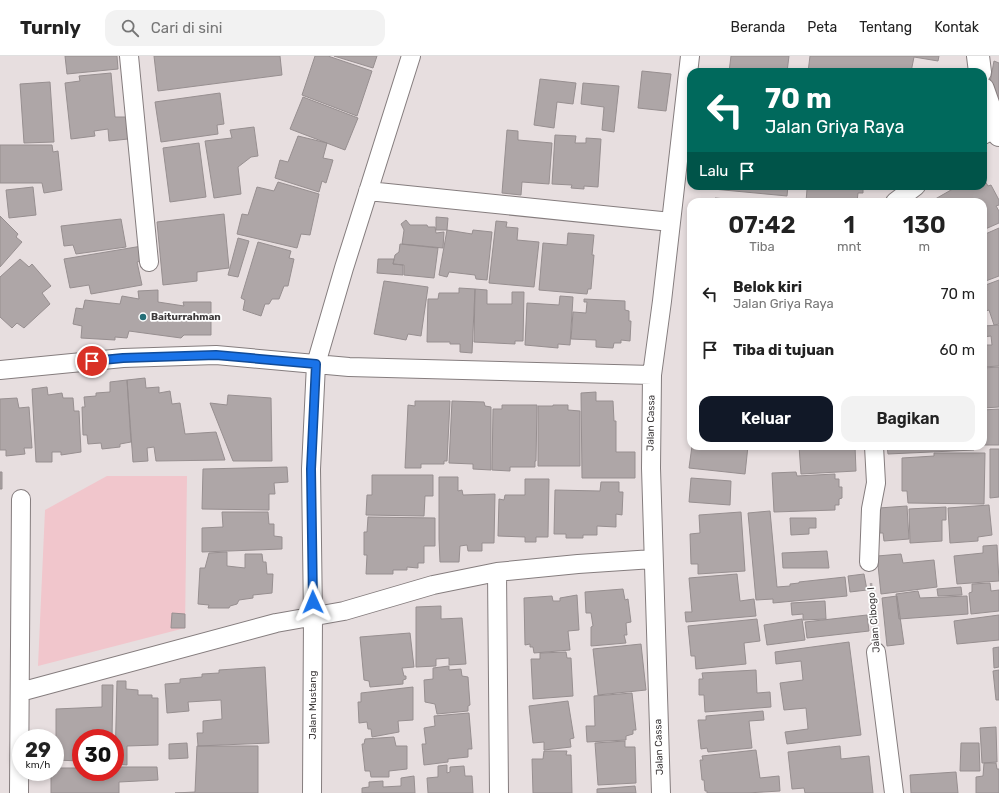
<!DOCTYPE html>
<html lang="id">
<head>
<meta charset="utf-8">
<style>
  :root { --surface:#fff; --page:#f2f2f2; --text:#222; --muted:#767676; --line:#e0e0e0; --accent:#111827 }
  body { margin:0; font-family:Rubik,sans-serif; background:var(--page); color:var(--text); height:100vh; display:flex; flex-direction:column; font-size:15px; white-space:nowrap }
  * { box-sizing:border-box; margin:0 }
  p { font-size:13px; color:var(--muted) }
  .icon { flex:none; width:22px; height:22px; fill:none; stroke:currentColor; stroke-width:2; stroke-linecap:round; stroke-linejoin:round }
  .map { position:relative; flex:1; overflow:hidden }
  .sheet { position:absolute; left:687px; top:142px; width:300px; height:252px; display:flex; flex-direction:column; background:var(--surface); border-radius:12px; box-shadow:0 2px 6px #0003 }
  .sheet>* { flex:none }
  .top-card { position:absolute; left:687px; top:12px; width:300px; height:122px; border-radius:12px; box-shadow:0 2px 6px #0003; background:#00695c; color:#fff; overflow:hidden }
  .speed { position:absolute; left:12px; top:673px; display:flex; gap:8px; font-size:20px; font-weight:700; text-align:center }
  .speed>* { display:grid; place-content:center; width:52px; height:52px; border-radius:50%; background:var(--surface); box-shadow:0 2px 6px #0003; line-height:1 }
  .speed small { font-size:10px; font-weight:400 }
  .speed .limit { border:6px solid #d22; background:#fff; color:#111 }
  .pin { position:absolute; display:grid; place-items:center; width:34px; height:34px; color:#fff; margin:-17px; border:2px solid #fff; border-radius:50%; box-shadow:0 1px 4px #0007 }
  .me { position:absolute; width:44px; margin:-22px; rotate:359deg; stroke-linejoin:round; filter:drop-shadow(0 0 3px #0008) }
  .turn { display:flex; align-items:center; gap:14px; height:84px; padding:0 12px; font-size:18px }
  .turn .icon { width:52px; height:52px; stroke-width:2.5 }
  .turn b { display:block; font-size:28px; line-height:34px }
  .then { display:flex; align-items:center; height:38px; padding:0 12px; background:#0003; gap:8px; font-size:15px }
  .eta { display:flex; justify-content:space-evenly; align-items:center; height:68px; text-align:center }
  .eta b { font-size:24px; font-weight:600; line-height:28px }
  .primary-button { display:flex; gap:8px; margin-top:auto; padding:8px 12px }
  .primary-button a { flex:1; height:46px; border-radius:12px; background:var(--accent); color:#fff; font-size:16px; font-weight:600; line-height:46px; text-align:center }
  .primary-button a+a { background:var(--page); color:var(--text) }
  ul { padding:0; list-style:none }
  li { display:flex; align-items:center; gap:12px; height:56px; padding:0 12px }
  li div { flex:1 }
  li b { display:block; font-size:15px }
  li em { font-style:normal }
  header { display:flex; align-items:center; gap:24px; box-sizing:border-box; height:56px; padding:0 20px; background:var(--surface); border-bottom:1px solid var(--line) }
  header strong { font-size:19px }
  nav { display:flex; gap:22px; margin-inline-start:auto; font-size:14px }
  .search { width:280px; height:36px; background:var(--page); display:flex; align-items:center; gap:10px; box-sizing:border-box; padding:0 14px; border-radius:12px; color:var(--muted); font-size:15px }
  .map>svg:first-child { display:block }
</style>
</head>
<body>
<header>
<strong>Turnly</strong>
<div class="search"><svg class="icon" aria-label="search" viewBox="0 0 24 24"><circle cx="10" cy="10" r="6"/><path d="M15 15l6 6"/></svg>Cari di sini</div>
<nav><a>Beranda</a><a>Peta</a><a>Tentang</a><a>Kontak</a></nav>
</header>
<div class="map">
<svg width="999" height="737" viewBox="0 0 999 737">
  <rect width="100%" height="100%" fill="#e7dedf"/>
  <!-- green -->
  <path fill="#f1c6cc" d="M107 420H187L185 572 38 610 45 454Z"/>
  <!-- building -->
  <path fill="#aea6a7" stroke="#978f90" d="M65 0H117L118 13 67 18Z
    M154 0H280L282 19 158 35Z
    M315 0H328L372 15 357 60 302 39Z
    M334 0H377L373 12Z
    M731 0H789L787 16H729Z
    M810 0H939L938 5 914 1 911 16H808Z
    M994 5 999 7V52L990 26Z
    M642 15 671 18 666 55 638 52Z
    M111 17 115 61H126L128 83 109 85 108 73 94 75 95 80 71 83 65 27 80 25 79 20Z
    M540 23 576 27 573 48 557 46 554 72 534 69Z
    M50 26 54 86 24 87 20 28Z
    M583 27 619 30 614 76 602 74 604 51 581 48Z
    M220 37 224 68 217 69 218 78 161 86 155 46Z
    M303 41 358 62 345 94 290 73Z
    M254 71 258 100 251 101 238 111 241 138 214 142 205 85 232 82 230 74Z
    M507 74 518 75V84L552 87 549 128 522 126 521 139 502 137Z
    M555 79 576 80 575 87H586V82L601 83 598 131 584 130V133L571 132 572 129 552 128Z
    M298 80 327 87 323 102 333 104 326 127 322 125 319 136 275 122 280 104 288 106Z
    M199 87 206 141 170 146 163 92Z
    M0 89H52L53 96 58 95 62 134 44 137 42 127H0Z
    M983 122 988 130 991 129 999 144V149L996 150 999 155V167L983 174V146H930L958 130H983Z
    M278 126 319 138 310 179 301 178 297 192 237 178 242 158 248 159 257 131 274 135Z
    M712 130H788L787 140 713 133Z
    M822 130H863V137H858L857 146H806L807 133 822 132Z
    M33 131 36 159 9 162 6 134Z
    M715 142 760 146H714Z
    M224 158 229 212 197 216V225L163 229 157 166Z
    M0 160 18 178 16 181 22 186 0 211Z
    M436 161 448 162 447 174H436Z
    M121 163 126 191 76 198 73 189 64 190 61 170Z
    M406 164 410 169H427L428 171H435L436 177 444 176 443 192 402 188 404 174 401 168Z
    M496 165 507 166 506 171 518 172 517 184 539 186 534 231 489 227Z
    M999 172V220L983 226V179Z
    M447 174 472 178 473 174 492 176 487 224 476 223 475 219 449 216 447 221 439 219Z
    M568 177 594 179 592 199H594L591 233H588L587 238 539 234 543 187 567 189Z
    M238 182 249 185 238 221 228 219Z
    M258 186 291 195 289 202 294 203 288 230H284L279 243H272L269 248H265L261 260 243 254 245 244 241 242Z
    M400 188 438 192 434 222 404 219V209L393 208 395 199 399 196Z
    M142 190 145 204 137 206 142 229 91 238 89 229 70 232 64 203Z
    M20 203 29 211 32 208 51 230 42 237 50 248 24 272 17 267 12 272 0 261V221Z
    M378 203H394L393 208 403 209V219L377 217Z
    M999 224V268L994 269 989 254 983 256V230Z
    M384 225 428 231 421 280 408 278 406 284 374 278Z
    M459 232 475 233 472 297 460 296V288H450V286H427L428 243H438L439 237H459Z
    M475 233 487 234V248H512V236H524L523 285H515V288L474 286Z
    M158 234V246L184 250 183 246H211V279H184L181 282 129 275 127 282 115 281V284L81 282 82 270 73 268 76 252 83 253 85 244 120 248 122 240 139 243 138 235Z
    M560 240 573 241 570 289 558 288V292L525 289 527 247 559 249Z
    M584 243 625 245V254L629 255V265H631L630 285 621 284V287H614L613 292 596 291V284L571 283 573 256 586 257 587 246H584Z
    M999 269V310L983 311V289H992L991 280 983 281V270Z
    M999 311V351L983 352V312Z
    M145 322 146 332 159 331V337L170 335 172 348 180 347 185 378 216 376 225 404 156 405 154 391 147 392 148 405 133 406 127 324Z
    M127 324 131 386 120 388V391L102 393 101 387 88 388 87 379H83L82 351H85L84 341 96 340V337L110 336V326Z
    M47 331 48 339 62 337 63 342H73L74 355H79L81 396 61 399V396H52V406H36L32 333Z
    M596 336V345H613L614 365H616V396H635V422H582L581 337Z
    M228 339 271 342 272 405H233L210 347 227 349Z
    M17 342 19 352 29 351 32 392H24L25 398 6 400V394H0V343Z
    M415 345H450L447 405H444V408H421V412H405L408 349 415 350Z
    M452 345 484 346 485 350 491 351V414L473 413V408L449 407Z
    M502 349H537L536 405H535V411H510V415L492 414 493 353H502Z
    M553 349H568V354L580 355V410H538V350H553Z
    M999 353V389H983V354Z
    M692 390H748L745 418 689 412Z
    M799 390H855L856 415 801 418Z
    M887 390H974V394L888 398Z
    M990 393H999V441L990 442Z
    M934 397H985L984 448 908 447 907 435H902V402L934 400Z
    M287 411 288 426 274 427 275 438H269V454L202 453 203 413Z
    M0 416H2V433H0Z
    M796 416 797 420 835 418V423H839V431H842V442L839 443V449H835V454L774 456 772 417Z
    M372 419H433V440H425L424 460 366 459 367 439H372Z
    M439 421H458V435L462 434 463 439 495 438 494 487H482V495H468L467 489 460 490 459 506H440L439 483Z
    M691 422 731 425 730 449 689 446Z
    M525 423H549L548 481H536V486H525V481L498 480 499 443 504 444 505 439H525Z
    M601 426H619V436H623L622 459 616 458V471L597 470V479H583V482H566V478H554L555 434 600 435Z
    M989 449 992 479 978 481V485L950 487 948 452Z
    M907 450 909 483 884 485 883 477H880L879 452Z
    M946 451V464H942V485L910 487 909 453Z
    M770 455 777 531 790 530V528L799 527V526L845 521 847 540 773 547V543L756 544 748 457Z
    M222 456H268L269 468H274V480L282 481V493L202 496V472L223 471Z
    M741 456 745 515 698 518V508H691L690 478 700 477 699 459Z
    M368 461 435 462V490H424V507H418V512L407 511V514H393V518H366L367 499H364V476H367Z
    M790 462H816V472H809V478L791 479Z
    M997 489 999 525 957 528 954 500 983 497V490Z
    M827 495 829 512H783L782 497Z
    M227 496V510L245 512V498H262L263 506H266L267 518H273L272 537 253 539V542L239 544 237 548 230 550 229 552H208L209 549 198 548 200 512H205L209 497Z
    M901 498 903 507 934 504 937 531 881 538 877 500Z
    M737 518 740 545 754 543 756 560 686 566 685 556H692L689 522Z
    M864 518 867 534 850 536 848 520Z
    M990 527 991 535 999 534V555L971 558 969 537 972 536V528Z
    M961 531 962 539 938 540 937 533Z
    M623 533 625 544 628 543 631 566 626 567 627 579H624L626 587 591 590V571L593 570 591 557H586L585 536Z
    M918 535 920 542 967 540 968 558 899 563 896 538Z
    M577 539 579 574 568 575 570 594 534 597 533 591H530V588L525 589 524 542 552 540 553 545H560V542Z
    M897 540 904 588 887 590 882 542Z
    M825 545 826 563 803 564V558L792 559 791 547Z
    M441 550V563L462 562 466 608 449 609V602L436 603V610L416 611V551Z
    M172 557 185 558V572H171Z
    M867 559 869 575 807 582 805 566Z
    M999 559V584L957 588 954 565Z
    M757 563 760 585 744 587 746 608 696 613 695 600H691L688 570Z
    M802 563 805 584 767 589 764 569Z
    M410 577 414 611 402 612 404 620H406V623L403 624V628L370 631 369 625 364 624 360 581Z
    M849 586 861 679 787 688 785 676 808 673 806 652 784 654 780 627 803 624 801 605 776 608 775 596Z
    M641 588 646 634 598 639 593 593Z
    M999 591V611L994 612 993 592Z
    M566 596 567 602H571L573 640 533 643 531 603H540V597Z
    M449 610V614L461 613 462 620 468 621 470 649 468 650V655L437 658 435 648 425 646 424 624 433 623V612Z
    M265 611 269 687 198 690 197 677H203V665L222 663 221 644 188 646 189 655 167 657 165 628 180 627V623L202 621V618L219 617V614Z
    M756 614 757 637 770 636 771 651 705 656 704 639H699V623H703L702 617Z
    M999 614V644H996L993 615Z
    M117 625H126V633L138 634V639H152V642H158V689L127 690V709L115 708Z
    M102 629H113L112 682H81V705L55 704V688H56V653L102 651Z
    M413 631V664L398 665 399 676 372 681 371 673H368L367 666 359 667 358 646H361V637Z
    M632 637 636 674H633V678L626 680V684L587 686 586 670H595L594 640Z
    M568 645 574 682 570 683 571 691 544 694V686L533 687 529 650Z
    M763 655 764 664 749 665 752 692 708 696 707 692 701 693 698 664H706V660Z
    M469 657 472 693H468V701L448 703V706L424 709 422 688H426L424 672 435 670 434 660Z
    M996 671 997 706 982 707 980 672Z
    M394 681 396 690H407V713L389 715V721H371L370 715H365L362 688H364L365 683Z
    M625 685V691H635L636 727 598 729 595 687Z
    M187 687 188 702 169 703V688Z
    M961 687H979L980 715H960Z
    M197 690H258V737H175L195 736Z
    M840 690 841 703 869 700 873 737H805L804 732 792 733 788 696Z
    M756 694 760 722 779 720 780 735 747 737H707V735H705L704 724H702L700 704H703L702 700Z
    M544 695H567L566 699H571L572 737H533L532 703H543Z
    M984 707H996L997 713H999V737H976V721L983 720Z
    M447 709V717L450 716V711L464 710 465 720H472L473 737H428L427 722 438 721V710Z
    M115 711H157L158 724 119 726V737H51V716H55V712H81V716H115Z
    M956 716 958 737H911L910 719Z
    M414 720 415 737H362V732L369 731V726L383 725V731L401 730V722Z
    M635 730 636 737H597V733Z"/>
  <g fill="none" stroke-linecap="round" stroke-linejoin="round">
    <!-- minor casing -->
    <g stroke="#857d7e" stroke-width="20">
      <path id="minor" d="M129 0 149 206
        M983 79 996 72
        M368 135 671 166
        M895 146 916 130
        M0 314 123 302 216 299 349 311 652 319
        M869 506 871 453 876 427 874 390
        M497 516 499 737
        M876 596 894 737
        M20 636 276 567 344 555 433 529 497 516 578 508 653 503
        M19 737 21 443
        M312 737 313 561 311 413 316 308 344 212 411 0
        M661 737 651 412 652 319 662 245 690 0"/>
    </g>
    <!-- tertiary casing -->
    <g stroke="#857d7e" stroke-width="24">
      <path id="tertiary" d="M978 0 980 16
        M983 33 999 79"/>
    </g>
    <!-- path -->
    <path stroke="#afa7a8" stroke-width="2.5" stroke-dasharray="3 3" stroke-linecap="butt" d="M871 527 875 576"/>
    <!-- minor -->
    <use href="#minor" stroke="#fff" stroke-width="18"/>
    <!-- tertiary -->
    <use href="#tertiary" stroke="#fff" stroke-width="22"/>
  </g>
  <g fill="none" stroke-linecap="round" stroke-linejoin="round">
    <!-- route casing -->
    <g stroke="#114b97" stroke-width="10">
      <path id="route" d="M92 305 123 302 216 299 316 308 311 413 313 546"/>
    </g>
    <!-- route -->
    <use href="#route" stroke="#1a73e8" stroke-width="7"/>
  </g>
  <!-- markers -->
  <circle fill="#256f78" stroke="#fff" stroke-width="1.5" cx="143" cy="261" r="4"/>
  <g text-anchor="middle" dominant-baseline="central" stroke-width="3.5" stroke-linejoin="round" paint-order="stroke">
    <!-- poi labels -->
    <g font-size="10" font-weight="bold" fill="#3d393a" stroke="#fff" text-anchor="start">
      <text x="151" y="261">Baiturrahman</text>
    </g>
    <!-- street labels -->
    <g font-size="10" fill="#3d393a" stroke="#fff">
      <text transform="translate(651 367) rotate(-89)">Jalan Cassa</text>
      <text transform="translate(874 564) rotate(-95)">Jalan Cibogo I</text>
      <text transform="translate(313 649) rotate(-90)">Jalan Mustang</text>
      <text transform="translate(659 691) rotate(-92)">Jalan Cassa</text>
    </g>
  </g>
</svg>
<div class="speed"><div>29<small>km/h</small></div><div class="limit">30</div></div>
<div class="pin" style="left:92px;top:305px;background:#d93025"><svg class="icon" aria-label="arrive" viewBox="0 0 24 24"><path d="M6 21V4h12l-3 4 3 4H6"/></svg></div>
<svg class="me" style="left:313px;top:546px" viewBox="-20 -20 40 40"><path d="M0-17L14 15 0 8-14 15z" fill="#1a73e8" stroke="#fff" stroke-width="4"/></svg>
<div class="top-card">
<div class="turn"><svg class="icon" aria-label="left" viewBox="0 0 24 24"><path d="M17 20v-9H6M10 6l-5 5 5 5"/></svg><div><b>70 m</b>Jalan Griya Raya</div></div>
<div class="then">Lalu<svg class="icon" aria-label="arrive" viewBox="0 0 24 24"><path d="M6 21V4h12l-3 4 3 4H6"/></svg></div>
</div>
<section class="sheet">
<div class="eta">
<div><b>07:42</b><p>Tiba</p></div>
<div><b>1</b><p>mnt</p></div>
<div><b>130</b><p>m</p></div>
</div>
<ul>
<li><svg class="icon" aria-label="left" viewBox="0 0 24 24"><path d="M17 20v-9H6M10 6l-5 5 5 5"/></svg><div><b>Belok kiri</b><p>Jalan Griya Raya</p></div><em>70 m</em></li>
<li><svg class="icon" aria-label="arrive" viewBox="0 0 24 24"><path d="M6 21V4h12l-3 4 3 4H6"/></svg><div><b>Tiba di tujuan</b></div><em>60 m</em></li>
</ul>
<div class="primary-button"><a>Keluar</a><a>Bagikan</a></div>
</section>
</div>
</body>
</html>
